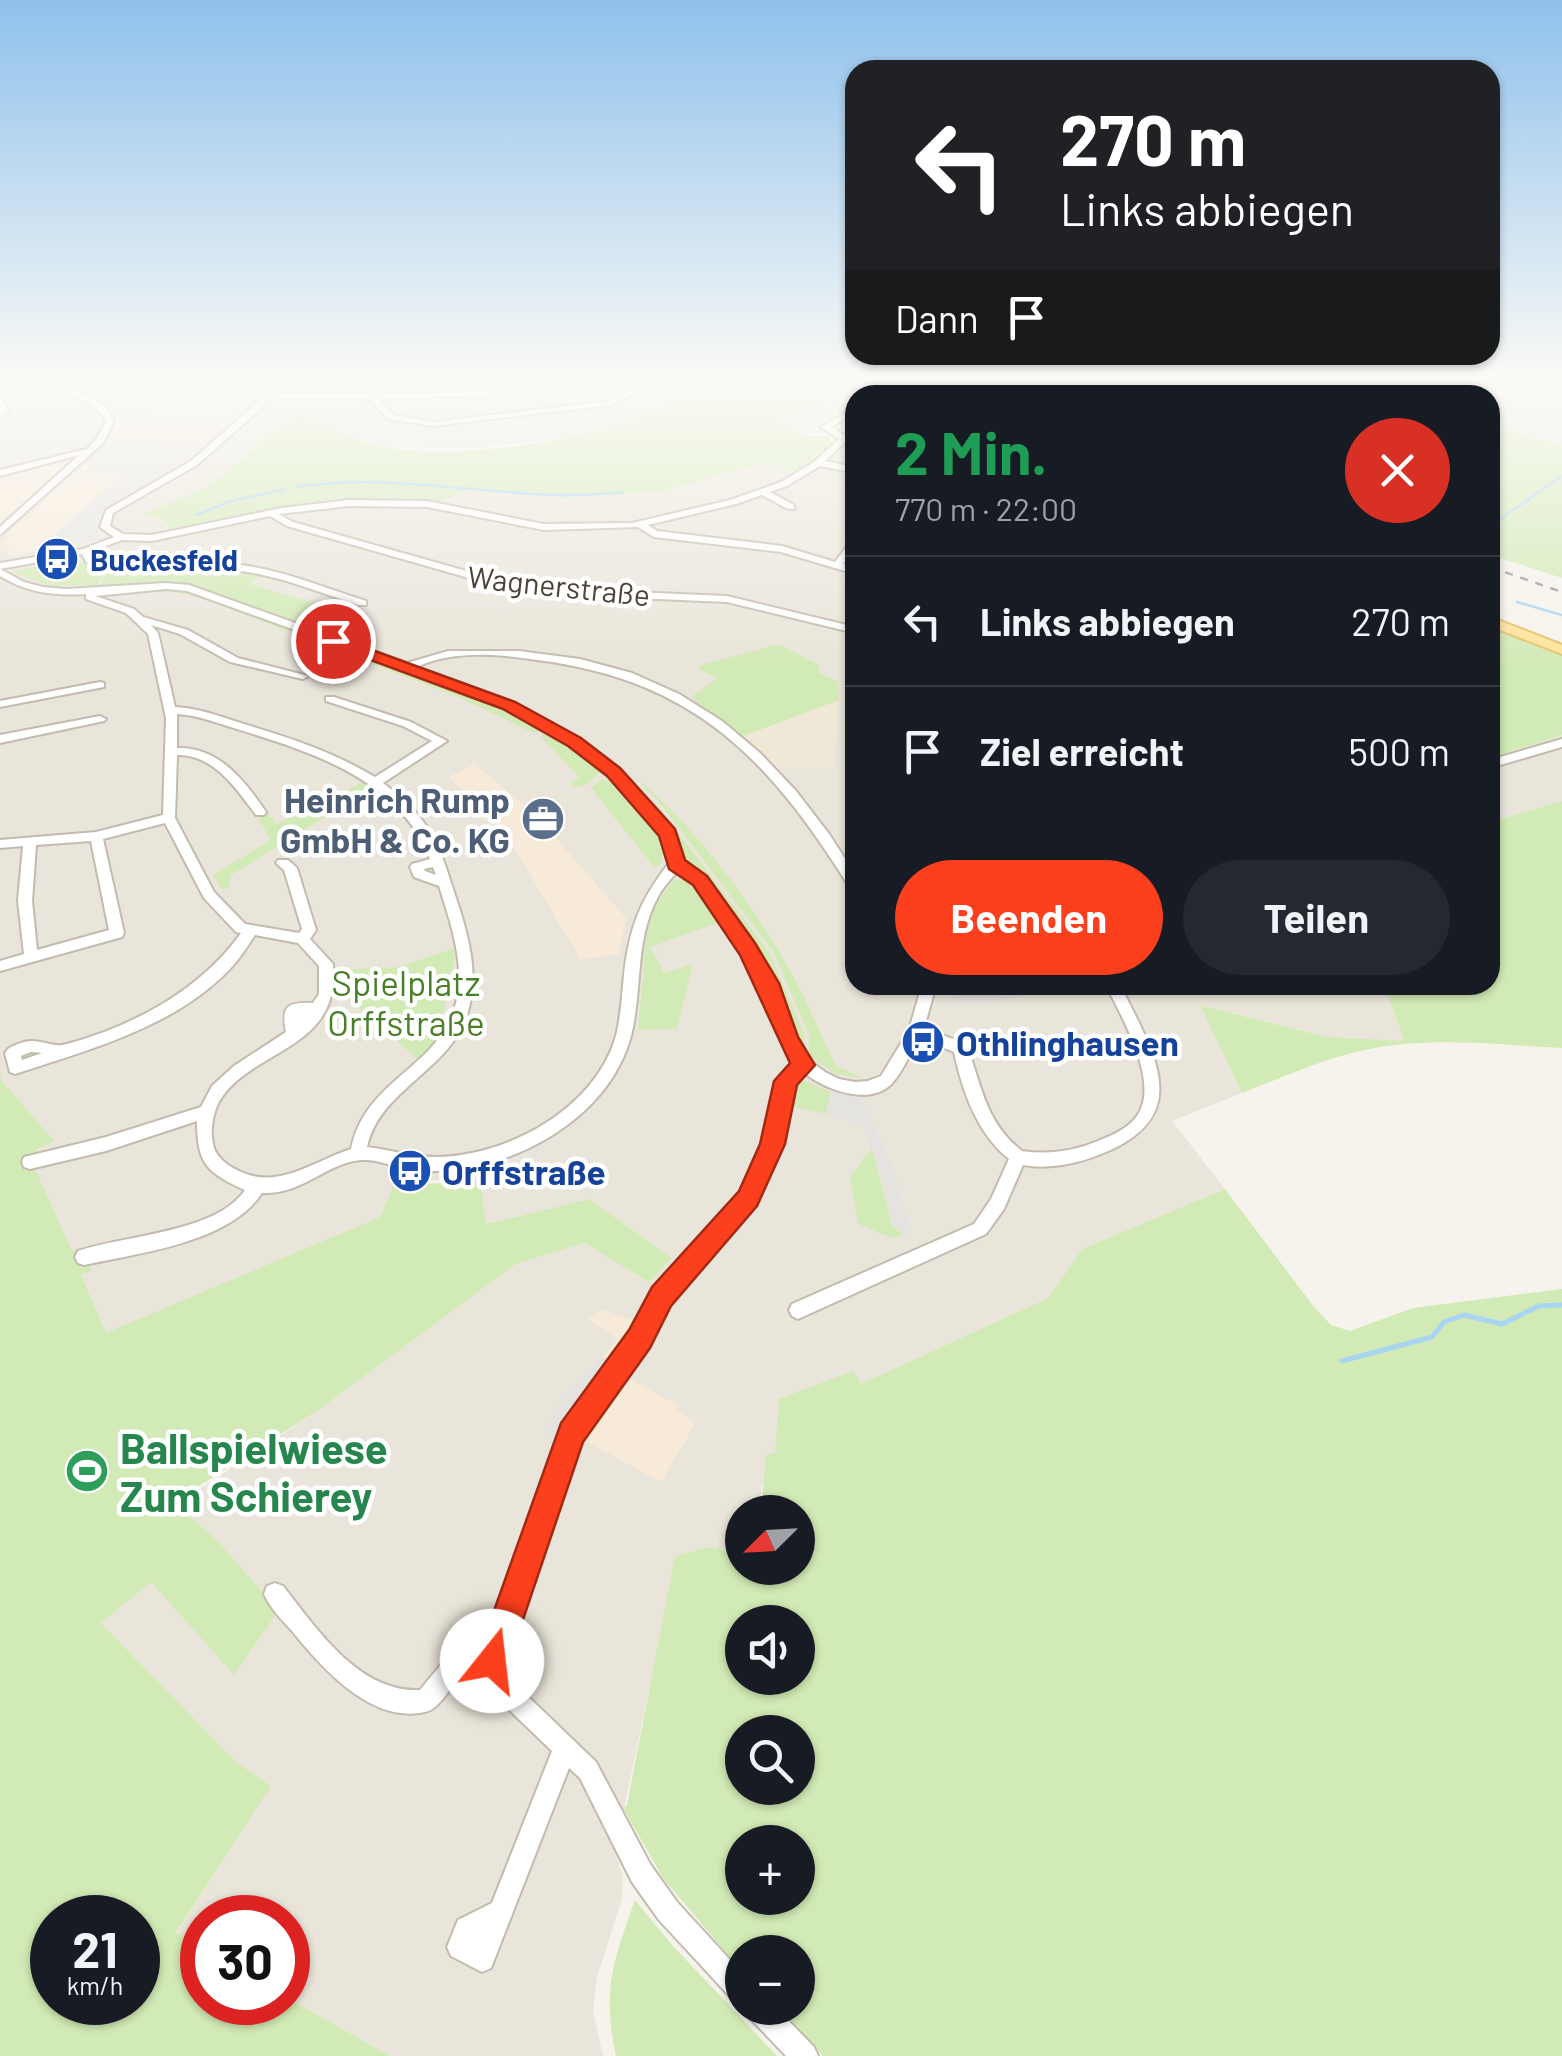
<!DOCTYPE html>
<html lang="de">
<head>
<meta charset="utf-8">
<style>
  :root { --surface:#171b24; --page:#242831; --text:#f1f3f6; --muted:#9ea1a6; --line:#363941; --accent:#fc3f1d }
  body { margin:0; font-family:Barlow,sans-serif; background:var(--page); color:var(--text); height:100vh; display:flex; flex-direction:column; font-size:38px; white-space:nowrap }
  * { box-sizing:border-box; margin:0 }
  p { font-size:32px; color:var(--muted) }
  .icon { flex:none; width:55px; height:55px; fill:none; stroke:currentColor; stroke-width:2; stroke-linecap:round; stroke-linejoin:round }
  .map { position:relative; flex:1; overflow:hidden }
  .details { position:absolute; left:845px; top:385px; width:655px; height:610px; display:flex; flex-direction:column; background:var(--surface); border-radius:30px; box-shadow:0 2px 8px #0004 }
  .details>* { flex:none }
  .hud { position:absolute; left:845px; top:60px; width:655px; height:305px; border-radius:30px; box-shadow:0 2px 8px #0004; background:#202124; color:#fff; overflow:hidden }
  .needle { width:65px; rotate:246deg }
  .controls { position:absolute; left:725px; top:1495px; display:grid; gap:20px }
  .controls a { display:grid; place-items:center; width:90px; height:90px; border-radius:50%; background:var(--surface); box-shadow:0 2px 8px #0004; font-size:50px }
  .speed { position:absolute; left:30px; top:1895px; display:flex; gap:20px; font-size:50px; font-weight:700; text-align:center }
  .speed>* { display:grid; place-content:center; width:130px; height:130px; border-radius:50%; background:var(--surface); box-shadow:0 2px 8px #0004; line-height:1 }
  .speed small { font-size:25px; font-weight:400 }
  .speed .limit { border:15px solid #d22; background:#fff; color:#111 }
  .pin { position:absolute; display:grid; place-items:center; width:85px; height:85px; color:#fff; margin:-42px; border:5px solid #fff; border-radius:50%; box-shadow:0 2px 10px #0007 }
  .me { position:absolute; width:110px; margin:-55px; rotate:16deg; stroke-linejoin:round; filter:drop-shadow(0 0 8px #0008) }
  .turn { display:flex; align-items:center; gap:35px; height:210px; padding:0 50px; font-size:45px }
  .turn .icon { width:130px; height:130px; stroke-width:2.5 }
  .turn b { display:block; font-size:70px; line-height:85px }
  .then { display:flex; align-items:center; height:95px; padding:0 50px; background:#0003; gap:20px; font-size:38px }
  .round { display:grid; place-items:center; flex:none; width:105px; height:105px; border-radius:52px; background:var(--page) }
  .head { display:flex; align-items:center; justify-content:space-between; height:170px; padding:0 50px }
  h1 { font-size:60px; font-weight:700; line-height:75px; color:#1e9e55 }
  .cta { display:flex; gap:20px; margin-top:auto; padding:20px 50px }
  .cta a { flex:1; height:115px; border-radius:60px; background:var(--accent); color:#fff; font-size:40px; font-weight:700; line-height:115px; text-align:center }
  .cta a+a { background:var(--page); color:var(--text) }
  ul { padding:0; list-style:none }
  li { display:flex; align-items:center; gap:30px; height:130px; padding:0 50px; border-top:2px solid var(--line) }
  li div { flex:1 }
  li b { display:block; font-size:38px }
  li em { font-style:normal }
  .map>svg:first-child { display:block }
</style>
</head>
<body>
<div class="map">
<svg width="1562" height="2056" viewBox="0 0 1562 2056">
  <rect width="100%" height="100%" fill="#f6f3ec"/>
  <!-- residential -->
  <path fill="#eae5da" d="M0 380H704L677 404 579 437 480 447 378 446 295 415 210 485 145 515 163 519 171 539 308 510 375 505 432 508 470 488 566 498 658 492 771 461 804 478 855 435V985H1384L1404 1042 1326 1037 1201 1005 1242 1093 1172 1121 1225 1189 1082 1249 1049 1297 1035 1304 861 1384 853 1372 779 1399V1441L761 1487V1512H742V1554L709 1547 675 1567 615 1851 623 1876 622 1899 597 1977 593 2010 603 2056H390L288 1998V1918H202V1949L176 1934 271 1786 236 1762 101 1623 151 1581 279 1610 212 1535 174 1506 320 1409 516 1264 584 1243 649 1282 672 1258 589 1199 485 1224 471 1178 406 1182 380 1217 106 1334 81 1273 92 1264 72 1252 33 1167 26 1168 28 1156 40 1145 54 1142 0 1079V522L72 460 0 475Z
    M839 380H873L879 393 855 395V408L825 424 823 433H806L776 421 840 395 843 383Z
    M1403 380H1562V446L1528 437 1490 414V395H1446Z
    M1562 735V801L1490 822V758Z"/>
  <!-- commercial -->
  <path fill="#f7ead8" d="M67 459 73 460 0 522V475Z
    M86 463 175 467 106 509 97 521 102 536 96 541 10 556 5 543 9 533Z
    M475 764 536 815 549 808 557 822 546 827 626 918 619 954 581 960 502 828 449 777Z
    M604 1310 638 1322 611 1364 603 1356 618 1339 587 1319Z
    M618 1372 679 1406 677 1410 695 1424 661 1482 575 1435Z"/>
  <!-- industrial -->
  <path fill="#e6e2dd" d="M1006 380H1078L1127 395H1036Z"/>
  <!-- education -->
  <path fill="#efe8d6" d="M252 380 256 393 251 403 207 441 107 440 119 416 148 411 144 403 137 397 109 403 22 381Z
    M839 700 833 768 779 769 743 736Z"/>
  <!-- green -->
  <path fill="#d2eab5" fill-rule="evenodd" d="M704 380H839L845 388 836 397 778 421 805 436H827L833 443 795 474 771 461 658 492 566 498 470 488 440 503H320L170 532 163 519 143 515 210 485 295 415C325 418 348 440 380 446 462 463 642 438 704 380Z
    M1078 380H1403L1446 395H1127Z
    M1490 414 1529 437 1562 446V578L1490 555Z
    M73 559 104 568 98 585H47L11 572Z
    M107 568H206L261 575 250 584 342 611 322 626 365 642 358 647 199 588 161 582 101 585Z
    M156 587 191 591C306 635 440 675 542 728L534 733 456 696 195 596 154 589Z
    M1490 626 1562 655V735L1490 758Z
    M779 644 821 666 817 672 838 682 839 700 743 736 691 697 718 678 698 669 704 664Z
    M549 731 603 768 587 785 574 787 570 783 580 778 540 736Z
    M634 776C695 828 750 898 789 969 807 1000 820 1034 836 1066L863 1078 836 1074 808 1055 809 1035 773 951 663 807Z
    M602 779 619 784 666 839 661 864 655 868 591 788Z
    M629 781 660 809 769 952 805 1036 800 1050 758 956 703 876 685 859 679 840Z
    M364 782 375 786 231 875 230 886 223 891 213 875 271 840 256 814 266 810 276 824Z
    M1562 801V1048C1501 1045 1436 1037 1375 1048 1329 1056 1286 1076 1242 1093L1200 1005 1326 1037 1404 1041 1384 985H1490V822Z
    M685 878 720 922 650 947 664 973 692 964 691 970 677 1029 638 1030 647 933 655 906 673 881Z
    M455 948 454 969 460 976 448 979 444 1010 430 1038 440 1042 420 1061 345 997H333L336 970 398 967Z
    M0 1071 1 1080 55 1142C41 1145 29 1153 26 1167H34L72 1251 85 1249 92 1271 81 1274 106 1333 380 1217 398 1175C416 1189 461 1184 479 1172L486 1224 589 1199 672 1258 649 1282 584 1243 516 1264 320 1409 183 1496 175 1506 212 1535 279 1610 234 1675 151 1582 101 1623 236 1762 271 1786 176 1933 202 1949V2002H288V1998L390 2056H0ZM52 1918H138V2002H52Z
    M799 1079 831 1092 826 1114 791 1106Z
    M872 1148 892 1225 903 1235 893 1238 858 1224 850 1177Z
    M1225 1189 1314 1307 1331 1325 1350 1331 1413 1308 1562 1289V2056H823L777 2008H798V1952H742V1972L663 1878 623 1808 627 1805 675 1556 709 1547 742 1554V1568H798V1512H761L766 1455 775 1453 779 1399 853 1371 861 1384 1035 1304 1049 1297 1082 1249ZM742 1622H798V1678H742ZM742 1732H798V1788H742ZM742 1842H798V1898H742Z
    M635 1900 673 1946 777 2056H616C602 1990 613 1962 635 1900Z"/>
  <!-- parking -->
  <path fill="#e5e3e0" d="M94 463 175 467 157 478 161 480 123 495 106 509 97 521 99 540 34 552 122 475 83 473Z
    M1016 985 1020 997 958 1006 953 986Z
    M831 1092 862 1098 893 1169 912 1232 903 1235 892 1225 881 1171 862 1126 826 1114Z
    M603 1356 611 1364 579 1402 554 1453 543 1430 563 1396Z"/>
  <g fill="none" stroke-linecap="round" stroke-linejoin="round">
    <!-- stream-far1 -->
    <path stroke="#a9d4f2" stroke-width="2.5" d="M296 487C406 470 513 505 623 492
      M197 515 228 502 285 489
      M1490 526 1562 476
      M1517 602 1562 615"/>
    <!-- stream -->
    <path stroke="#a9d4f2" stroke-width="5" d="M1342 1361 1432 1337 1444 1322 1464 1315 1502 1324 1539 1306 1562 1305"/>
    <!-- minor casing -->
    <g stroke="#c2bbae" stroke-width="4">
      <path id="minor" d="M10 380C33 380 79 390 98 402 106 407 110 413 114 421L103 443 0 535V527L79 455 0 476V470L87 449 96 440 106 421C88 388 40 395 10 380Z
        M260 380H268L270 393 362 394 385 380H395L373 395 588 388 592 390 588 392 378 399 394 415 433 422 609 401 628 392 627 387 618 380H628L634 384 636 393 611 405 433 426 388 419 369 399 269 397 264 406 197 465 113 513 110 526 123 534 152 535 281 508 349 500 427 501 544 524 632 523 730 500 781 482 814 462 839 439 821 427 855 408V413L831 427 844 435 855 427V433L825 461 855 467V473L820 466 787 486 770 492 794 505V509H788L762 495 736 504 648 525 657 531 782 546 835 562 852 540 855 539V549L843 564 855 568V574L781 552 654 537 638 527 544 530 427 507 349 506 279 514 293 522 491 578 586 590 727 596 855 627V633L727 602 586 596 490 584 287 526 270 516 152 541 122 540 90 552 93 558C139 569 185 559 232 564 278 568 322 587 366 601V605H358C317 592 276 574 232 570 182 565 135 574 86 562L82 554 0 569V563L83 549 114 537 100 527 106 510 191 461 258 402 263 395Z
        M873 380H881L888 387 886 395H878L881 389Z
        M933 380H944L914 395H904Z
        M1009 380H1020L1050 395H1040Z
        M1554 380H1562V384Z
        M0 399 10 411 0 416Z
        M0 569 24 582 43 587 66 589 166 583 189 585 407 663 448 651H519L580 659 632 673 679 694 722 721 760 753 796 791 829 834 855 874V890L850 888C769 759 695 680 537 660 498 654 453 650 417 667L480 690 542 718 602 756 632 782 677 837 682 862 707 880 746 933 776 986 799 1042 813 1063 825 1072 839 1079 855 1082 868 1081 881 1076 909 1030 922 985H936L924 1028 966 1044C982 1085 984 1121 1022 1151 1048 1155 1074 1151 1098 1141 1112 1135 1128 1129 1137 1116 1161 1083 1121 1016 1106 985H1120C1152 1050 1196 1114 1106 1152 1080 1163 1051 1170 1023 1165L1004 1209 986 1234 798 1319 792 1316 789 1310 792 1304 974 1224 991 1199 1009 1159C977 1134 962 1090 954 1052L919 1038C911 1052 904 1069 894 1081 873 1108 826 1090 804 1073L790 1097 771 1170 761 1193 738 1227 667 1302 656 1319 647 1344 579 1439 504 1661 514 1683 596 1762 650 1864 677 1902 742 1973V2004L733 2000 659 1920 632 1882 580 1778 569 1768 491 1968 482 1972 451 1956 447 1947 458 1920 492 1903 552 1751 498 1699 482 1662C476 1666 468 1669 462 1674 451 1684 441 1709 425 1712 371 1724 322 1668 292 1631 282 1620 270 1608 264 1594L267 1586 275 1583 283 1586C317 1629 359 1693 420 1690L448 1656 491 1635 564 1426 633 1333 643 1308 655 1290 725 1216 749 1183 758 1158 775 1097 783 1079 795 1063C781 1040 774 1015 764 991 747 952 714 893 678 871 671 879 664 886 659 895 634 939 643 989 631 1036 611 1110 533 1159 460 1169 442 1171 424 1173 406 1169 392 1166 377 1159 362 1160 327 1162 303 1195 262 1193 229 1243 139 1253 84 1265L78 1263 75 1257 78 1251C124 1235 216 1233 245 1190 207 1173 197 1164 197 1121L106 1151 30 1169 24 1167 22 1162 24 1157 106 1137 201 1107 212 1086 234 1066 286 1032C281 1006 287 1002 313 1003L319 994V966L298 943 255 935C249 944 243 953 237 961 183 1025 91 1049 15 1074L10 1072 5 1053 8 1049C38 1031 46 1050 67 1044 133 1026 201 990 241 933L236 932 204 898 165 823 103 839 124 933 122 937 0 971V961L24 954 18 901 23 846 0 848V840L96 832 163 815 166 718 148 634 126 613 86 599V594C54 596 27 593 0 576ZM166 589 187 591 472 694 534 722 594 762 624 788 666 841 669 863C640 900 629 928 624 975 622 995 621 1016 616 1036 595 1109 508 1156 436 1157 412 1157 391 1150 367 1147 377 1098 432 1076 457 1036 486 988 469 937 453 889 445 864 438 840 422 820 411 805 397 794 383 783L447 741 411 722 334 697H326V701L403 726 432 741 375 777C333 752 290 738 244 724 221 717 199 708 175 707L158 633 151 625 180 634 230 662 303 679 308 676 238 658 188 630 143 617 134 609 95 596ZM177 714C198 715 217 723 237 729 311 752 400 779 430 859L412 864 410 867 414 877 439 886C453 931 473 984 445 1029 433 1049 414 1064 397 1079 374 1099 357 1119 351 1149 311 1162 277 1192 235 1169 227 1165 217 1157 214 1148 209 1131 213 1110 222 1097 246 1063 294 1053 319 1021 333 1002 333 988 333 964L310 939 316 930 297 868 288 860H278L276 863 284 870 302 929 299 933 245 924 214 892 175 818 177 755C213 754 236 788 256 815H264L266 812C245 781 218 746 177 748ZM91 841 109 930 37 950 32 901 36 845ZM433 867 436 875 425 871 424 869ZM31 1052 42 1053 22 1060 21 1056Z
        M100 682 104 683V687L0 707V701Z
        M100 716 106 719 104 721 0 743V735Z
        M1562 739V747L1490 768V760Z
        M745 2008H776L814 2047 818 2056H786L749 2017Z"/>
    </g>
    <!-- major casing -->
    <g stroke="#e6c16a" stroke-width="4">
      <path id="major" d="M932 380H946L972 395H959Z
        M1490 617 1562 645V654L1490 626Z"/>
    </g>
    <!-- minor -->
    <use href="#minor" fill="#fff" fill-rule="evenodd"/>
    <!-- major -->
    <use href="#major" fill="#ffe39c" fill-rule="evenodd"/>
    <!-- rail -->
    <path stroke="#9a9a9a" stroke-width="2.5" stroke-dasharray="8 8" stroke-linecap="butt" d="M994 380 1025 395
      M1490 567 1562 592"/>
  </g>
  <!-- sky -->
  <linearGradient id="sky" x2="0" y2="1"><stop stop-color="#8fc1ec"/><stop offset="0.57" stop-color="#fbfaf6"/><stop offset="1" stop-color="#fbfaf6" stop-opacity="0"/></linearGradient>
  <rect width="1562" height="668" fill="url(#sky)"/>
  <!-- route -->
  <path fill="#fc3f1d" stroke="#a42913" stroke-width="2.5" d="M327 638H339L515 702 581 738 620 768 675 829 685 860 707 876 755 943 779 983 798 1037 815 1065 797 1085 785 1144 757 1206 671 1306 650 1348 583 1442 509 1661 504 1673 492 1678 481 1673 476 1661 561 1423 629 1330 652 1287 739 1191 760 1144 774 1081 790 1063 740 955 693 885 669 869 659 836 607 776 568 746 503 709 327 644Z"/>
  <!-- icons -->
  <defs>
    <g id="bus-disc" transform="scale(2.25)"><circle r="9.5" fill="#1a4fb4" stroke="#fff"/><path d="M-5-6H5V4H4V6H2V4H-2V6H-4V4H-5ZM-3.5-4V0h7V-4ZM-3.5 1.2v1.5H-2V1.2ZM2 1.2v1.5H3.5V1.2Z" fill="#fff"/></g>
    <g id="office-disc" transform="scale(2.25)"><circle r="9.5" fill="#5c6f8a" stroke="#fff"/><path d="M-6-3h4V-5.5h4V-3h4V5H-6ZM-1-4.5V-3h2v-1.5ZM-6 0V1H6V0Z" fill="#fff"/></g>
    <g id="stadium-disc" transform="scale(2.25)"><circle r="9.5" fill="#2e9e5b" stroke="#fff"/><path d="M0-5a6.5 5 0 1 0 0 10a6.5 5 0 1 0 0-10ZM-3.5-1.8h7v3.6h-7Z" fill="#fff"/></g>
  </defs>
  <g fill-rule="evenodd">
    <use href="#bus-disc" x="57" y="559"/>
    <use href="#office-disc" x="543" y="819"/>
    <use href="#bus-disc" x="923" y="1042"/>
    <use href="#bus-disc" x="410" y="1171"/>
    <use href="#stadium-disc" x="87" y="1471"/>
  </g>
  <g text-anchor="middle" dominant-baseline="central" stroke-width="9" stroke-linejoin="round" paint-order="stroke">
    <!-- far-transit labels -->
    <g font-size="30" font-weight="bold" fill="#164399" stroke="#fff" text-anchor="start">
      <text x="90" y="559">Buckesfeld</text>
    </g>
    <!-- far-street labels -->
    <g font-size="30" fill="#4b4439" stroke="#fff">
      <text transform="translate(559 585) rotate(6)">Wagnerstraße</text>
    </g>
    <!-- service labels -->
    <g font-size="35" font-weight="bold" fill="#4e5e75" stroke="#fff" text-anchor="end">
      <text x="510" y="799">Heinrich Rump<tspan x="510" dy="40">GmbH &amp; Co. KG</tspan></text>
    </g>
    <!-- park labels -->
    <g font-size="35" fill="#4a7f2a" stroke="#fff">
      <text x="406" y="982">Spielplatz<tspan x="406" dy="40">Orffstraße</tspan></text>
    </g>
    <!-- transit labels -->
    <g font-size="35" font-weight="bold" fill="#164399" stroke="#fff" text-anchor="start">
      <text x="956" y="1042">Othlinghausen</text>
      <text x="442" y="1171">Orffstraße</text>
    </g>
    <!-- near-leisure labels -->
    <g font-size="42" font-weight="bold" fill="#27864d" stroke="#fff" text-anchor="start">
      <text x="120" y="1447">Ballspielwiese<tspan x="120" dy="48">Zum Schierey</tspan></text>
    </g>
  </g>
</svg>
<div class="controls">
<a><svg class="needle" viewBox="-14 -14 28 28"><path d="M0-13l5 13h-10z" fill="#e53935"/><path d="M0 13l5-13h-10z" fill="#9ea1a6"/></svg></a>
<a><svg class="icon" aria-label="sound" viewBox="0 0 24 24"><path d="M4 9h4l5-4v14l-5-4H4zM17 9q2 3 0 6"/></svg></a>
<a><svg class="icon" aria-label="search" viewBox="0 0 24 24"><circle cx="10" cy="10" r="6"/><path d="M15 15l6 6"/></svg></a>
<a>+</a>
<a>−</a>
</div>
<div class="speed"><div>21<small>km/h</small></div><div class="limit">30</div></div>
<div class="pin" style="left:333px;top:641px;background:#d93025"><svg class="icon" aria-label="arrive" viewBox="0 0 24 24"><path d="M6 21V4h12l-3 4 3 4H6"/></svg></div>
<svg class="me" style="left:492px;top:1661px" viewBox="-20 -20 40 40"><circle r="19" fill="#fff"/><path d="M0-13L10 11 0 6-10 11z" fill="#fc3f1d"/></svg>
<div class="hud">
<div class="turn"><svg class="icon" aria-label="left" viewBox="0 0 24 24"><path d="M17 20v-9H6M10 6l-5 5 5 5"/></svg><div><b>270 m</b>Links abbiegen</div></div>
<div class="then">Dann<svg class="icon" aria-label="arrive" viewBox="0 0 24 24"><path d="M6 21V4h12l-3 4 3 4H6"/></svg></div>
</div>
<section class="details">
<div class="head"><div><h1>2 Min.</h1><p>770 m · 22:00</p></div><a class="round" style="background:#d93025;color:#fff"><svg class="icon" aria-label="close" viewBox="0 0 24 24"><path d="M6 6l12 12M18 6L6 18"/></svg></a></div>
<ul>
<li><svg class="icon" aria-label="left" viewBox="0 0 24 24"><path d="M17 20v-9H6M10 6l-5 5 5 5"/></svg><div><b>Links abbiegen</b></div><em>270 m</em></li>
<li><svg class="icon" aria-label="arrive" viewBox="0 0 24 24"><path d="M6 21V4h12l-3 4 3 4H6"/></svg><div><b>Ziel erreicht</b></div><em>500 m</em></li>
</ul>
<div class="cta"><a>Beenden</a><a>Teilen</a></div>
</section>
</div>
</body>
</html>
